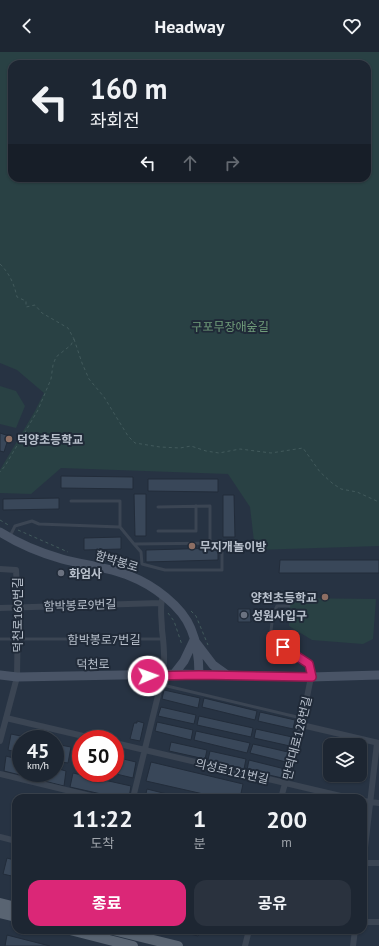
<!DOCTYPE html>
<html lang="ko">
<head>
<meta charset="utf-8">
<style>
  :root { --surface:#1d2632; --page:#2a323e; --text:#f1f3f6; --muted:#a0a5ac; --line:#3b434d; --accent:#db2777 }
  body { margin:0; font-family:"PT Sans","Noto Sans KR",sans-serif; background:var(--page); color:var(--text); height:100vh; display:flex; flex-direction:column; font-size:15px; white-space:nowrap }
  * { box-sizing:border-box; margin:0 }
  p { font-size:13px; color:var(--muted) }
  .icon { flex:none; width:22px; height:22px; fill:none; stroke:currentColor; stroke-width:2; stroke-linecap:round; stroke-linejoin:round }
  .map { position:relative; flex:1; overflow:hidden }
  .panel { position:absolute; left:12px; top:742px; width:355px; height:140px; display:flex; flex-direction:column; background:var(--surface); border-radius:12px; box-shadow:0 1px 3px #0004,0 0 0 1px var(--line) }
  .panel>* { flex:none }
  .hud { position:absolute; left:8px; top:8px; width:363px; height:122px; border-radius:12px; box-shadow:0 1px 3px #0004,0 0 0 1px var(--line); background:#1d2632; color:var(--text); overflow:hidden }
  .fabs { position:absolute; left:323px; top:686px; display:grid; gap:8px }
  .fabs a { display:grid; place-items:center; width:44px; height:44px; border-radius:8px; background:var(--surface); box-shadow:0 1px 3px #0004,0 0 0 1px var(--line); font-size:20px }
  .speed { position:absolute; left:12px; top:678px; display:flex; gap:8px; font-size:20px; font-weight:700; text-align:center }
  .speed>* { display:grid; place-content:center; width:52px; height:52px; border-radius:50%; background:var(--surface); box-shadow:0 1px 3px #0004,0 0 0 1px var(--line); line-height:1 }
  .speed small { font-size:10px; font-weight:400 }
  .speed .limit { border:6px solid #d22; background:#fff; color:#111 }
  .pin { position:absolute; display:grid; place-items:center; width:34px; height:34px; color:#fff; margin:-17px; border-radius:8px; box-shadow:0 2px 6px #0006 }
  .me { position:absolute; width:44px; margin:-22px; rotate:88deg; stroke-linejoin:round; filter:drop-shadow(0 0 3px #0008) }
  .turn { display:flex; align-items:center; gap:14px; height:84px; padding:0 16px; font-size:18px }
  .turn .icon { width:52px; height:52px; stroke-width:2.5 }
  .turn b { display:block; font-size:28px; line-height:34px }
  .lanes { display:flex; align-items:center; height:38px; padding:0 16px; background:#0003; justify-content:center; gap:20px; direction:ltr }
  .lanes .off { opacity:.35 }
  .eta { display:flex; justify-content:space-evenly; align-items:center; height:68px; text-align:center }
  .eta b { font-size:24px; font-weight:700; line-height:28px }
  .cta { display:flex; gap:8px; margin-top:auto; padding:8px 16px }
  .cta a { flex:1; height:46px; border-radius:12px; background:var(--accent); color:#fff; font-size:16px; font-weight:700; line-height:46px; text-align:center }
  .cta a+a { background:var(--page); color:var(--text) }
  header { display:flex; justify-content:space-between; align-items:center; height:52px; padding:0 16px; background:var(--surface); font-size:18px; font-weight:700 }
  .map>svg:first-child { display:block }
</style>
</head>
<body>
<header><svg class="icon" aria-label="back" viewBox="0 0 24 24"><path d="M15 5l-7 7 7 7"/></svg>Headway<svg class="icon" aria-label="heart" viewBox="0 0 24 24"><path d="M12 20l-8-8c-3-5 5-10 8-4 3-6 11-1 8 4z"/></svg></header>
<div class="map">
<svg width="379" height="894" viewBox="0 0 379 894">
  <rect width="100%" height="100%" fill="#273343"/>
  <!-- green -->
  <path fill="#294144" fill-rule="evenodd" d="M0 0H379V494L255 498 250 455 228 422 61 416 31 442 0 441V418L35 359 44 341 17 318 0 311ZM12 12H367V126H12Z
    M0 334 16 339 25 354 16 376 0 372Z
    M289 546 376 547 373 587 363 592 312 588 289 574Z"/>
  <!-- building -->
  <path fill="#394759" stroke="#222c3a" d="M0 381 9 384 4 400 0 399Z
    M61 424 133 425V437L61 436Z
    M148 427H218V440L148 439Z
    M134 442H146V484H135Z
    M223 443H234L235 485H223Z
    M59 446V457L3 458V447Z
    M121 485V497L84 498V486Z
    M218 496V508L146 510V498Z
    M280 508H379V521H279Z
    M238 557H250L251 570H238Z
    M164 638 200 646 198 656 162 647Z
    M204 646 257 659 255 668 202 655Z
    M161 655 196 663 194 672 158 664Z
    M260 660 295 668 293 677 258 669Z
    M199 664 253 676 251 685 197 673Z
    M137 669 144 671 140 689 130 687 134 671H137Z
    M157 670 193 678 191 688 155 679Z
    M256 677 292 685 290 694 254 686Z
    M196 679 250 691 247 701 194 688Z
    M11 682 35 687H21V701L8 698Z
    M171 690 207 698 205 707 169 699Z
    M55 692 71 695 68 711 55 709Z
    M253 692 288 700 286 710 250 701Z
    M77 696 81 697V714L75 712Z
    M210 699 246 707 244 717 208 708Z
    M6 704 21 708V721H55V716L66 719 64 734 4 719Z
    M115 705 136 710 133 726 112 721H115Z
    M249 708 285 717 282 726 247 718Z
    M151 710 243 732 240 746H221L146 729Z
    M73 721 131 734 129 746H119L70 735Z
    M147 737 183 746H145Z
    M16 800V825L3 822 7 806 14 808Z
    M175 878H200L198 884Z
    M7 883 50 894H5Z"/>
  <g fill="none" stroke-linecap="round" stroke-linejoin="round">
    <!-- path -->
    <path stroke="#425a5c" stroke-width="1" stroke-dasharray="3 3" stroke-linecap="butt" d="M0 212C10 222 14 232 17 245L26 249V255L35 253 42 261 68 276 74 287 71 293 56 305 53 313 51 327 38 358 5 414 0 420
      M74 287 82 311 89 327 104 345 128 384 135 391 160 395 180 396 191 394 206 399 219 401 240 397 271 401 303 396 320 420 332 431 341 437 357 440 379 450
      M0 468 10 474
      M18 478 68 500
      M191 559 196 564 208 593
      M168 561 174 569 182 593"/>
    <!-- lane -->
    <path stroke="#3b4553" stroke-width="3" d="M71 449H120V475
      M158 455 210 454V492
      M158 479H196V454
      M10 484 15 474 32 469 39 472 120 475 134 492 222 491V518H165L142 512 141 500 134 492
      M289 554H277L273 562 270 587 309 612 311 623
      M0 587H163
      M167 634 297 665 302 670"/>
    <!-- street -->
    <path stroke="#3b4553" stroke-width="6" d="M0 517 16 518 18 555 17 625 0 689
      M0 556 160 551
      M6 666 96 687
      M302 670 306 674 379 691
      M115 691 349 746
      M0 722 99 746
      M133 746 163 623C165 609 164 593 162 578 162 567 159 555 163 544
      M281 746 302 670 311 625
      M363 749 379 751
      M0 785 16 789
      M363 811H379
      M363 813 377 691
      M363 870H379
      M245 894 249 878
      M353 894 355 878"/>
    <!-- secondary -->
    <path stroke="#495466" stroke-width="9" d="M0 480C19 492 41 501 62 507 84 513 109 515 130 524 153 533 182 554 191 577 197 591 199 608 199 623
      M174 622 184 609 194 588 213 613 227 623
      M0 623 17 625 174 622 311 625 379 623"/>
    <!-- primary -->
    <path stroke="#596472" stroke-width="10" d="M0 851 16 855
      M0 861 16 865
      M70 878 133 894
      M113 878 178 894"/>
  </g>
  <g fill="none" stroke-linecap="round" stroke-linejoin="round">
    <!-- route casing -->
    <g stroke="#8e194d" stroke-width="10">
      <path id="route" d="M148 624 199 623 312 625 309 612 283 595"/>
    </g>
    <!-- route -->
    <use href="#route" stroke="#db2777" stroke-width="7"/>
  </g>
  <!-- markers -->
  <g fill="#8d6e63" stroke="#202a38" stroke-width="1.5">
    <circle cx="9" cy="387" r="4"/>
    <circle cx="192" cy="494" r="4"/>
    <circle cx="325" cy="545" r="4"/>
  </g>
  <g fill="#6b7280" stroke="#202a38" stroke-width="1.5">
    <circle cx="61" cy="521" r="4"/>
    <circle cx="244" cy="563" r="4"/>
  </g>
  <g text-anchor="middle" dominant-baseline="central" stroke-width="4" stroke-linejoin="round" paint-order="stroke">
    <!-- park labels -->
    <g font-size="12" fill="#709d7a" stroke="#202a38">
      <text x="230" y="274">구포무장애숲길</text>
    </g>
    <!-- poi labels -->
    <g font-size="12" font-weight="bold" fill="#b8c0cc" stroke="#202a38" text-anchor="start">
      <text x="17" y="387">덕양초등학교</text>
      <text x="200" y="494">무지개놀이방</text>
      <text x="69" y="521">화엄사</text>
      <text x="317" y="545" text-anchor="end">양천초등학교</text>
      <text x="252" y="563">성원사입구</text>
    </g>
    <!-- street labels -->
    <g font-size="12" fill="#b8c0cc" stroke="#202a38">
      <text transform="translate(117 509) rotate(17)">함박봉로</text>
      <text transform="translate(80 553) rotate(-2)">함박봉로9번길</text>
      <text transform="translate(17 563) rotate(-90)">덕천로160번길</text>
      <text x="104" y="587">함박봉로7번길</text>
      <text transform="translate(93 612) rotate(-1)">덕천로</text>
      <text transform="translate(297 686) rotate(-76)">만덕대로128번길</text>
      <text transform="translate(232 719) rotate(13)">의성로121번길</text>
    </g>
  </g>
</svg>
<div class="fabs">
<a><svg class="icon" aria-label="layers" viewBox="0 0 24 24"><path d="M12 4l9 5-9 5-9-5zM3 14l9 5 9-5"/></svg></a>
</div>
<div class="speed"><div>45<small>km/h</small></div><div class="limit">50</div></div>
<div class="pin" style="left:283px;top:595px;background:#d93025"><svg class="icon" aria-label="arrive" viewBox="0 0 24 24"><path d="M6 21V4h12l-3 4 3 4H6"/></svg></div>
<svg class="me" style="left:148px;top:624px" viewBox="-20 -20 40 40"><circle r="17" fill="#db2777" stroke="#fff" stroke-width="3"/><path d="M0-11L8 9 0 5-8 9z" fill="#fff"/></svg>
<div class="hud">
<div class="turn"><svg class="icon" aria-label="left" viewBox="0 0 24 24"><path d="M17 20v-9H6M10 6l-5 5 5 5"/></svg><div><b>160 m</b>좌회전</div></div>
<div class="lanes"><svg class="icon" aria-label="left" viewBox="0 0 24 24"><path d="M17 20v-9H6M10 6l-5 5 5 5"/></svg><svg class="icon off" aria-label="ahead" viewBox="0 0 24 24"><path d="M12 20V5M6 11l6-6 6 6"/></svg><svg class="icon off" aria-label="right" viewBox="0 0 24 24"><path d="M7 20v-9h11M14 6l5 5-5 5"/></svg></div>
</div>
<section class="panel">
<div class="eta">
<div><b>11:22</b><p>도착</p></div>
<div><b>1</b><p>분</p></div>
<div><b>200</b><p>m</p></div>
</div>
<div class="cta"><a>종료</a><a>공유</a></div>
</section>
</div>
</body>
</html>
